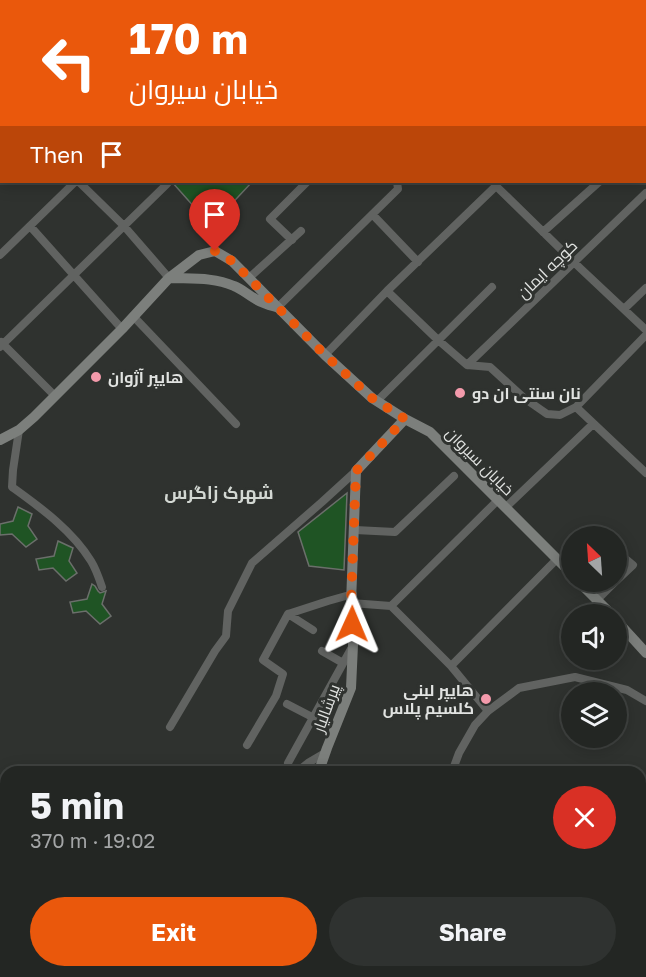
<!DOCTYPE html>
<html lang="en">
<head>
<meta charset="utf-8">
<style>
  :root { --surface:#232623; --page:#2f3230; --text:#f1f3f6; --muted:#a3a5a6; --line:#404341; --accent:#ea580c }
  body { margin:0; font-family:"Golos Text",Cairo,sans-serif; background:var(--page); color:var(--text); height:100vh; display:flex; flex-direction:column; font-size:22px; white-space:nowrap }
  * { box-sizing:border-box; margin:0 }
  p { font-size:20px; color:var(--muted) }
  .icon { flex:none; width:33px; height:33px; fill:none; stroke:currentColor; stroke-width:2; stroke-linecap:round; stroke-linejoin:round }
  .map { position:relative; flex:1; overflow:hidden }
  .panel { position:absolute; left:0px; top:766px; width:646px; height:212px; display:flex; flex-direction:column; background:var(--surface); border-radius:18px 18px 0 0; box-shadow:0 3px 15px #0003,0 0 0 2px var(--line) }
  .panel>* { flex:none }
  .hud { position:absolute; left:0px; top:0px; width:646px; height:183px; box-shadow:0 3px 15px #0003,0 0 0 2px var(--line); background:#ea580c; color:#fff; overflow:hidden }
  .needle { width:39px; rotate:335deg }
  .controls { position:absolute; left:561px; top:526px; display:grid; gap:12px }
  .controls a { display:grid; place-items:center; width:66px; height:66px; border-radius:50%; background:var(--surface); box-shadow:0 3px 15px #0003,0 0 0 2px var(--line); font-size:30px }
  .pin { position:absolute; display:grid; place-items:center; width:51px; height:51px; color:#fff; margin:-62px -26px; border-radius:50% 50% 50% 0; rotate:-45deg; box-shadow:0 0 6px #0007 }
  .pin .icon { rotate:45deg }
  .me { position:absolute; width:66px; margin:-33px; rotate:1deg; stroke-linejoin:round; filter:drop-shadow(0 0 4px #0008) }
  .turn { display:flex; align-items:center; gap:21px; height:126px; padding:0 30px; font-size:27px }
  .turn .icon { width:78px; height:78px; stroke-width:2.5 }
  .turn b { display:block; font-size:42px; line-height:51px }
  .then { display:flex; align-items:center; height:57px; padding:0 30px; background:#0003; gap:12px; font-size:22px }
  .round { display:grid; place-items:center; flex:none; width:63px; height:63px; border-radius:32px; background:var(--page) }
  .head { display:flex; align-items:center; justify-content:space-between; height:102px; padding:0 30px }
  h1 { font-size:36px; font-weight:700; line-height:45px }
  .button { display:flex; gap:12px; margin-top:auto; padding:12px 30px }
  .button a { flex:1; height:69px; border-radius:36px; background:var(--accent); color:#fff; font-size:24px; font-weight:700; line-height:69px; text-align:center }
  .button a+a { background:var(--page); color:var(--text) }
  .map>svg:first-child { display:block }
</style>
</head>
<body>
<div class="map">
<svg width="646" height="977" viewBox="0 0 646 977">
  <rect width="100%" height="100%" fill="#2f322f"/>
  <!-- building -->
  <path fill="#1f5424" stroke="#6b6f6b" stroke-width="1.5" d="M172 182H252L211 226Z
    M347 493 344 570 309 566 298 532Z
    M18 507 32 514 28 526 37 539 26 547 12 534 0 535V524L13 521Z
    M58 541 73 548 69 561 77 573 66 581 53 568 39 570 36 559 54 556Z
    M92 584 95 586 98 591 100 593 106 591 102 604 111 616 100 624 86 611 73 613 70 602 87 599Z"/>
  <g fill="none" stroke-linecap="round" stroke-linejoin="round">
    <!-- street -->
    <path stroke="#616361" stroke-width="8" d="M412 0V2
      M546 0 549 2
      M629 0V2
      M168 2V0
      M307 2V0
      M473 2V0
      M0 7 2 8
      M645 24H646
      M0 40H2
      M645 139 646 140
      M0 166 2 164
      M79 182 124 226 169 278
      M373 215 418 262
      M30 226 122 329
      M543 232 599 182
      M292 240 270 219 307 182
      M0 255 75 182
      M249 278 301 231
      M387 291 438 340 467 365 490 367 524 398 547 414 560 415 576 407 646 335
      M278 307 398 189 397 182
      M624 309 646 288
      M134 317 236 424
      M1 342 55 396
      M0 347 167 184 165 182
      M325 355 387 291 496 186 580 268 646 330
      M467 365 646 193
      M377 401 492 287
      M576 407 646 473
      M19 430 13 470 12 487C41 508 72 530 91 561 96 569 99 578 102 587
      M505 508 593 424
      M355 530 395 532 454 476
      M593 530 601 537
      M616 551 633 565 616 581
      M597 600 615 582
      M351 603 391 606 451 666 488 711
      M391 606 498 500
      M288 614 313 630
      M322 651 343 663
      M451 666 557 559
      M287 704 314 718
      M170 727 215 651 226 636 228 611 252 563 322 502 356 471
      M247 745 276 696 283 674 263 660 288 614 328 601 353 594
      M288 763 351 649
      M297 772 308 763 325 753
      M452 772 459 753 475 725 488 711 519 688 575 677 627 690 646 701
      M9 972 10 977
      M67 972 74 977
      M443 972 444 977"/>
    <!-- secondary -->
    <path stroke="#7c7f7c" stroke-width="10" d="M645 83H646
      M0 118H2
      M169 278C192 279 213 277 234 286 242 289 248 295 254 298 261 303 269 305 276 307
      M0 440 19 430 34 417 122 329 169 278 199 255 215 251 232 261 325 355 372 398 405 419 430 432 572 574
      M579 582 612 615
      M616 620 646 653
      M320 772V768L327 748 351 688 353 645 351 603 356 471 405 419
      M596 972 603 977"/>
  </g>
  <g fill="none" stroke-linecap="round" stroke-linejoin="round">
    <!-- route -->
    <path stroke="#ea580c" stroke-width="10" stroke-dasharray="0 18" d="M215 251 232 261 325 355 372 398 405 419 356 471 351 603 352 624"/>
  </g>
  <!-- markers -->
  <g fill="#f39aab" stroke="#2f322f" stroke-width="2">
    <circle cx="96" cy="377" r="6"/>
    <circle cx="460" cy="393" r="6"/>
    <circle cx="486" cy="699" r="6"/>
  </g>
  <g text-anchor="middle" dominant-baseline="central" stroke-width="6" stroke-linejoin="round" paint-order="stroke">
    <!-- street labels -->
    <g font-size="16" fill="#e1e3e1" stroke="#2f322f">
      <text transform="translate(547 269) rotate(-44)">کوچه ایمان</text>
      <text transform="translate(480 461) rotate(45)">خیابان سیروان</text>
      <text transform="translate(326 708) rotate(-70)">پیرشالیار</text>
    </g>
    <!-- poi labels -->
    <g font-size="16" font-weight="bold" fill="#e1e3e1" stroke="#2f322f" text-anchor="start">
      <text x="108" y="377">هایپر آژوان</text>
      <text x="472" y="393">نان سنتی ان دو</text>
      <text x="474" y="690" text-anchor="end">هایپر لبنی<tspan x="474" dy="18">کلسیم پلاس</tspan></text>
    </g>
    <!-- neighbourhood labels -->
    <g font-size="18" font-weight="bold" fill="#d3d8d3" stroke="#2f322f">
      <text x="219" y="492">شهرک زاگرس</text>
    </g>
  </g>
</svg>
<div class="controls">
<a><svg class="needle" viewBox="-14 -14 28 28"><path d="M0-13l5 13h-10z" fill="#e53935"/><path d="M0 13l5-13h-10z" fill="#a3a5a6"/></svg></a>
<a><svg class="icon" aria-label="sound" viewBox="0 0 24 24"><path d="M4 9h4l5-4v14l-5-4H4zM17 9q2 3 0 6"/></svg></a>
<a><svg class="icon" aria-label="layers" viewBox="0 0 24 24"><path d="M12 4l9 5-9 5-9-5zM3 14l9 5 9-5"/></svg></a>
</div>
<div class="pin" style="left:215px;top:251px;background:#d93025"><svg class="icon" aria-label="arrive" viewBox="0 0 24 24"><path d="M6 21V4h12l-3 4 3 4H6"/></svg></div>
<svg class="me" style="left:352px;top:624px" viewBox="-20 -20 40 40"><path d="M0-17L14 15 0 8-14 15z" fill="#ea580c" stroke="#fff" stroke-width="4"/></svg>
<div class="hud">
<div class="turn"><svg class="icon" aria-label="left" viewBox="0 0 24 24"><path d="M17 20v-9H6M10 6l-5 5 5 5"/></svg><div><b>170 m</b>خیابان سیروان</div></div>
<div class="then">Then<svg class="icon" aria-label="arrive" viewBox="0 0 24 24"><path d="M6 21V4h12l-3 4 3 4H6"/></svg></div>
</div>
<section class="panel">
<div class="head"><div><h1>5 min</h1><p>370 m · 19:02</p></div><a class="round" style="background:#d93025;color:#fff"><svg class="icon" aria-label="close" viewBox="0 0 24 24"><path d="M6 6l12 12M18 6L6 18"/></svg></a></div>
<div class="button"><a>Exit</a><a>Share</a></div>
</section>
</div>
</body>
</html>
